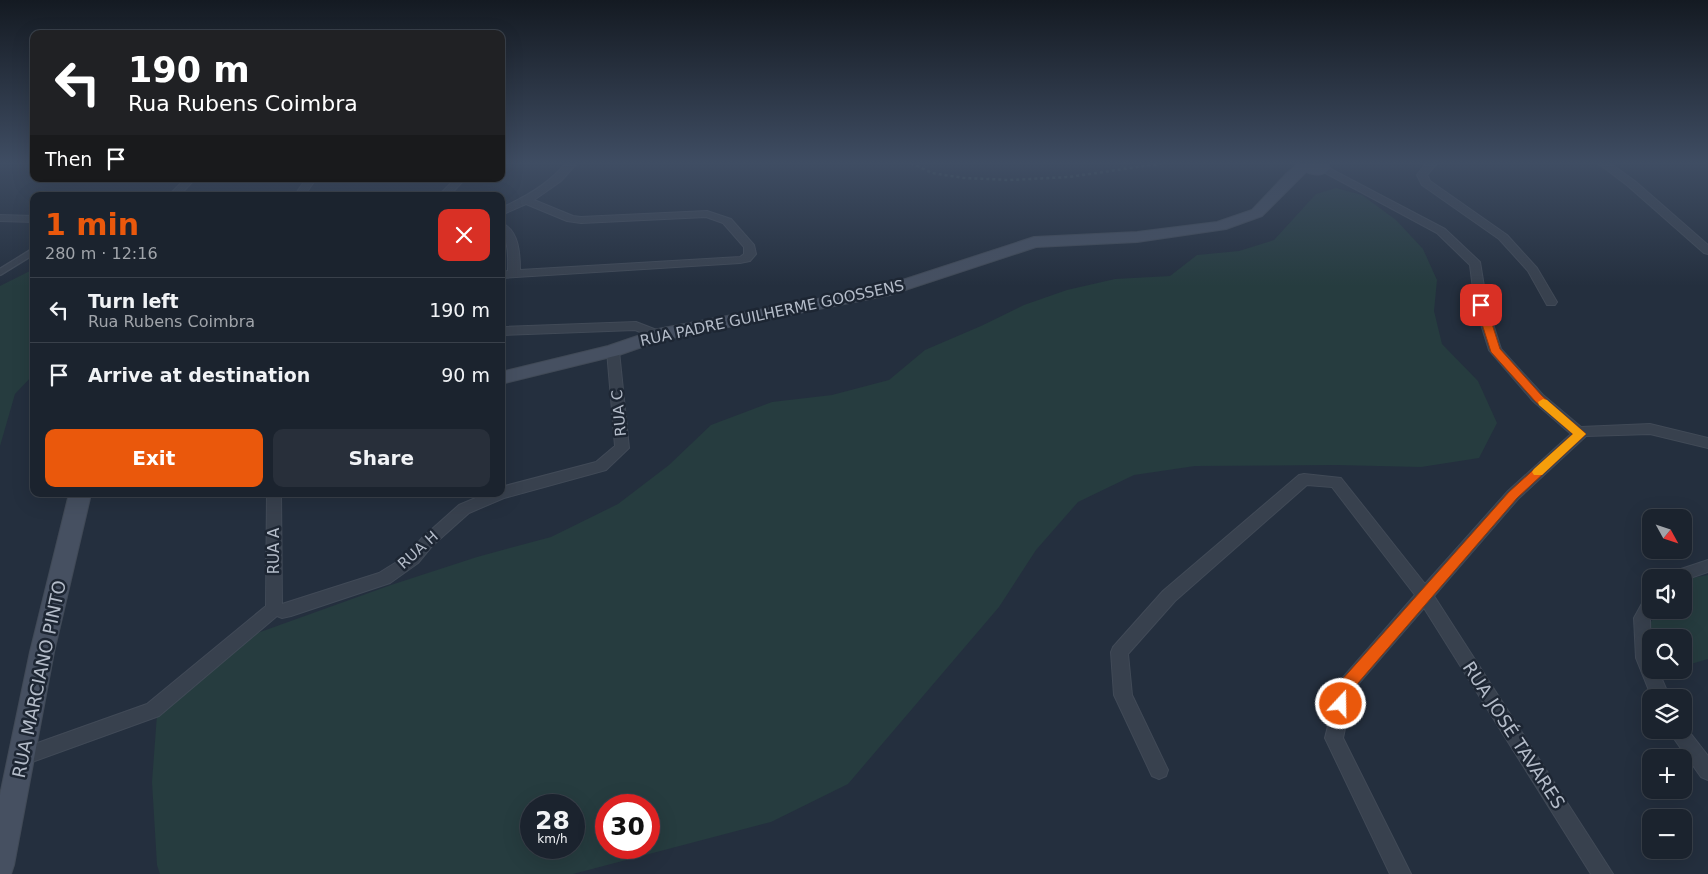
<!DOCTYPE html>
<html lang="en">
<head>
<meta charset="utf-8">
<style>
  :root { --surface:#1b232e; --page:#282f3a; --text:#f1f3f6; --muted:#a0a4aa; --line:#39404a; --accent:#ea580c }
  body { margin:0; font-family:"DejaVu Sans",sans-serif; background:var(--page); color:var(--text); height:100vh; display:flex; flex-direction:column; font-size:19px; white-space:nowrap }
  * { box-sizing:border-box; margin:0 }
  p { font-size:16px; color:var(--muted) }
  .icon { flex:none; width:28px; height:28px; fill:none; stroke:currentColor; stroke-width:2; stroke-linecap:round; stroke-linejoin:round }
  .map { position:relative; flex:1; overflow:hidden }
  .side { position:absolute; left:30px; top:192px; width:475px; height:305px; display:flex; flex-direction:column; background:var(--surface); border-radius:10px; box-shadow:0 5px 20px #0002,0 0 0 1px var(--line) }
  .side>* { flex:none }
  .banner { position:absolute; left:30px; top:30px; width:475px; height:152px; border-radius:10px; box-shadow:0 5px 20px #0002,0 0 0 1px var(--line); background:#202124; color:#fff; overflow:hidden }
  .needle { width:32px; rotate:130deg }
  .tools { position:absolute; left:1642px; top:509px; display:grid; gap:10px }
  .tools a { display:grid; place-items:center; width:50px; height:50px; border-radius:10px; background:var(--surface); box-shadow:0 5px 20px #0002,0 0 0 1px var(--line); font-size:25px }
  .speed { position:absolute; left:520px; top:794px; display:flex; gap:10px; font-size:25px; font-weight:700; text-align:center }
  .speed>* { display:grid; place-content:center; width:65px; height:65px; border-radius:50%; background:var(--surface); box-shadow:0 5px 20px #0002,0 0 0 1px var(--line); line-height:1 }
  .speed small { font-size:12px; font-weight:400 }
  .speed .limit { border:8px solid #d22; background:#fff; color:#111 }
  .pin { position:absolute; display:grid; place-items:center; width:42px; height:42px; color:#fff; margin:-21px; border-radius:10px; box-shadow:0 2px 8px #0006 }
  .me { position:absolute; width:55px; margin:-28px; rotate:21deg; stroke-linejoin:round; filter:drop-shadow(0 0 4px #0008) }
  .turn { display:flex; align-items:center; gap:18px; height:105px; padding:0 15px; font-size:22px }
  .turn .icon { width:65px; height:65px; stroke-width:2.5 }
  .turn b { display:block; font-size:35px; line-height:42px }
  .then { display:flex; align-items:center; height:48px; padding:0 15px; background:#0003; gap:10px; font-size:19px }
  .round { display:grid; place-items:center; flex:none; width:52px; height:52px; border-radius:10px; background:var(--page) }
  .overview { display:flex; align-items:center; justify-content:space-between; height:85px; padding:0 15px }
  h1 { font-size:30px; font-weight:600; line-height:38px; color:var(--accent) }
  .primary-button { display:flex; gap:10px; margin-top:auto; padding:10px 15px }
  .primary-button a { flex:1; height:58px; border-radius:10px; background:var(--accent); color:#fff; font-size:20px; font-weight:600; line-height:58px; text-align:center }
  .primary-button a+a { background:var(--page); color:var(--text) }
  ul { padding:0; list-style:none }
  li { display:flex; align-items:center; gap:15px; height:65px; padding:0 15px; border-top:1px solid var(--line) }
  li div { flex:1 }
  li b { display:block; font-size:19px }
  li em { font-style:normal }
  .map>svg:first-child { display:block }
</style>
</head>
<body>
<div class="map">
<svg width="1708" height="874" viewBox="0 0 1708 874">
  <rect width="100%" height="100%" fill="#242f3e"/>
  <!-- green -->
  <path fill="#263c3f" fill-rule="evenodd" d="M1336 188 1362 195 1396 220 1423 249 1437 280 1434 311 1442 344 1478 381 1497 423 1479 458 1421 467 1336 465 1195 466 1134 475 1078 502 1036 550 999 607 848 784 771 822 573 874H160L157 865 152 782 158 701 235 641 391 585 477 557 551 537 618 504 669 465 711 425 772 402 832 395 889 380 925 350 981 326 1024 305 1067 290 1115 279 1170 276 1197 255 1239 251 1274 240 1316 194ZM531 805H574V848H531ZM606 805H649V848H606Z
    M34 269V374L15 394 0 446V286Z
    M1708 575V659L1684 666V638L1652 637 1649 625 1659 610H1684V584L1691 578Z"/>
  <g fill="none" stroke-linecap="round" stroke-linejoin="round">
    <!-- lane casing -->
    <g stroke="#414a57" stroke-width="8">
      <path id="lane" d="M0 272 34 251"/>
    </g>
    <!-- street casing -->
    <g stroke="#414a57" stroke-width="2">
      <path id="street" d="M566 163H577L561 181 534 200 573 216 581 217 707 211 731 219 754 245 756 254 750 261 740 263 501 278V272L508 271C508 262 509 252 506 242 504 235 501 231 501 223 519 229 520 255 520 270L740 257 744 254V247L723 223 706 217 581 223 567 221 526 204 501 215V208C526 197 549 184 566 163Z
        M1426 163H1437L1427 175 1430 181 1507 235 1537 268 1557 302 1555 305H1547L1528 271 1499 239 1422 185 1417 175Z
        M1598 163H1610L1636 182 1708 245V254L1704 253 1628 186Z
        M1323 165 1445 229 1480 262 1487 305 1501 349 1543 395 1581 427 1650 424 1708 438V448L1650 434 1586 436 1518 499 1434 596 1613 874H1591L1424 608 1353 690 1343 738 1411 874H1390L1325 738 1339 682 1415 595 1332 487 1307 485 1175 601 1128 654 1132 695 1168 770 1166 776 1159 779 1152 776 1114 695 1111 652 1113 647 1163 591 1299 475 1304 474 1341 478 1425 584 1508 491 1571 434 1533 401 1489 350 1475 305 1470 265 1437 233 1320 170 1318 168Z
        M185 179H195L179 196H168Z
        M306 179H316L304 196H294Z
        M455 179H465L449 196H438Z
        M0 215 34 216V222L0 221Z
        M636 322 662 332 664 335 658 339 635 330 501 335V327Z
        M613 347 619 351 629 448 606 470 504 498 469 513 432 546 418 563 390 583 291 616 282 618 277 616 159 716 21 766 15 763 12 757 15 751 147 704 266 606 267 494H281L282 604 379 573 408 555 422 538 459 505 485 494H501V487L596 462 615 446 607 351Z
        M1708 560V572L1693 577 1684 583V578H1672L1681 569Z
        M1651 596V610H1655L1650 619 1651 670H1658L1670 698H1652L1636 658 1634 618 1645 598Z
        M1684 725 1708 756V780L1701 777 1668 730H1684Z"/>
    </g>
    <!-- secondary casing -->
    <g stroke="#414a57" stroke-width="2">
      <path id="secondary" d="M1299 163H1327L1330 168C1324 177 1315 175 1306 172L1262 216 1226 229 1137 242 1036 247 890 295 662 340 619 355 501 384V372L608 346 658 329 881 287 1034 237 1137 232 1217 222 1252 210 1287 173Z
        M69 494H91L54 652 14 865 11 874H0V795L30 652Z"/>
    </g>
    <!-- path -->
    <path stroke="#3f5557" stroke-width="2.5" stroke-dasharray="3 3" stroke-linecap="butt" d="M911 163 932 173 964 178 1010 180 1069 177 1165 163"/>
    <!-- lane -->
    <use href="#lane" stroke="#38414e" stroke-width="5.5"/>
    <!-- street -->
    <use href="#street" fill="#38414e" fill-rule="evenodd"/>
    <!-- secondary -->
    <use href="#secondary" fill="#465061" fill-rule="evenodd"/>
  </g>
  <!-- sky -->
  <linearGradient id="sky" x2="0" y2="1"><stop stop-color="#141a22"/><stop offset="0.57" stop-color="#3f4d63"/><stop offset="1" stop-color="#3f4d63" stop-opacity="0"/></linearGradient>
  <rect width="1708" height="286" fill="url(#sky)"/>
  <!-- route -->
  <path fill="#ea580c" stroke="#983908" d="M1481 302 1486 305 1500 349 1542 396 1586 434 1517 498 1352 690 1347 709 1341 711 1336 709 1334 704 1340 682 1509 492 1573 434 1535 401 1491 352 1476 305Z"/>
  <!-- slow -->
  <path fill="#f59e0b" d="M1543 399 1547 400 1586 434 1542 475H1534L1532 472 1534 469 1573 434 1539 405 1538 402Z"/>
  <g text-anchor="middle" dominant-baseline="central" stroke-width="5" stroke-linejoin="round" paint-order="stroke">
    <!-- street labels -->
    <g font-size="15" fill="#b4bcc9" stroke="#1d2633">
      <text transform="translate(772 313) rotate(-12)">RUA PADRE GUILHERME GOOSSENS</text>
      <text transform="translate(619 413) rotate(-95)">RUA C</text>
      <text transform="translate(418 550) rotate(-42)">RUA H</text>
      <text transform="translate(274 551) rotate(-90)">RUA A</text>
    </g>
    <!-- near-street labels -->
    <g font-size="18" fill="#b4bcc9" stroke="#1d2633">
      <text transform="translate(39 679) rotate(-78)">RUA MARCIANO PINTO</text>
      <text transform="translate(1514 735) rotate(57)">RUA JOSÉ TAVARES</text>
    </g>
  </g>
</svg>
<div class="tools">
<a><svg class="needle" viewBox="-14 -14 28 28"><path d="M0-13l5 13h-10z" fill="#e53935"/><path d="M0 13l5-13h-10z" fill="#a0a4aa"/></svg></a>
<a><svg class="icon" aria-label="sound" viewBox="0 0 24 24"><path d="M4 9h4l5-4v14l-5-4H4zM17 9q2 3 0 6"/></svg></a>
<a><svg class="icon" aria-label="search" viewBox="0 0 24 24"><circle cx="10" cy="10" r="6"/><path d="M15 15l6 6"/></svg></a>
<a><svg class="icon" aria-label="layers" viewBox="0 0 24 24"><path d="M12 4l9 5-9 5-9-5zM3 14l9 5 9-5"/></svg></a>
<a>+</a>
<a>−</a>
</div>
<div class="speed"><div>28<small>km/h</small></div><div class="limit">30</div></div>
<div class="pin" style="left:1481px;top:305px;background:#d93025"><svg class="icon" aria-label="arrive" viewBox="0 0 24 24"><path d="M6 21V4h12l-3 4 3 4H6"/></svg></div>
<svg class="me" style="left:1341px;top:704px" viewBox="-20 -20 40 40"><circle r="17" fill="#ea580c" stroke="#fff" stroke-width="3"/><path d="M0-11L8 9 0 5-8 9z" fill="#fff"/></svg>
<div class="banner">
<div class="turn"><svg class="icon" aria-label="left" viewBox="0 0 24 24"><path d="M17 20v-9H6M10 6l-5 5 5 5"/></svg><div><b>190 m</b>Rua Rubens Coimbra</div></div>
<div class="then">Then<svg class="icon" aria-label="arrive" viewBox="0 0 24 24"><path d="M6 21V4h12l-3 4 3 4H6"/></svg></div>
</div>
<section class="side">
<div class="overview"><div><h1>1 min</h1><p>280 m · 12:16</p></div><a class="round" style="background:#d93025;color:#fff"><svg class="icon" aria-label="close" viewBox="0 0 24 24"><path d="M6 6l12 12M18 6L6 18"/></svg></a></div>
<ul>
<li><svg class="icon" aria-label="left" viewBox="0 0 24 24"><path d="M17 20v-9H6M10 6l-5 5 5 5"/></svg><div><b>Turn left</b><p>Rua Rubens Coimbra</p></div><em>190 m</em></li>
<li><svg class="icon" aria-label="arrive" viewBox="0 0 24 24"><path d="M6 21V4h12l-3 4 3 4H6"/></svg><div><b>Arrive at destination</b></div><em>90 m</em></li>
</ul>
<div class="primary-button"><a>Exit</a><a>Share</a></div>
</section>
</div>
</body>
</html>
